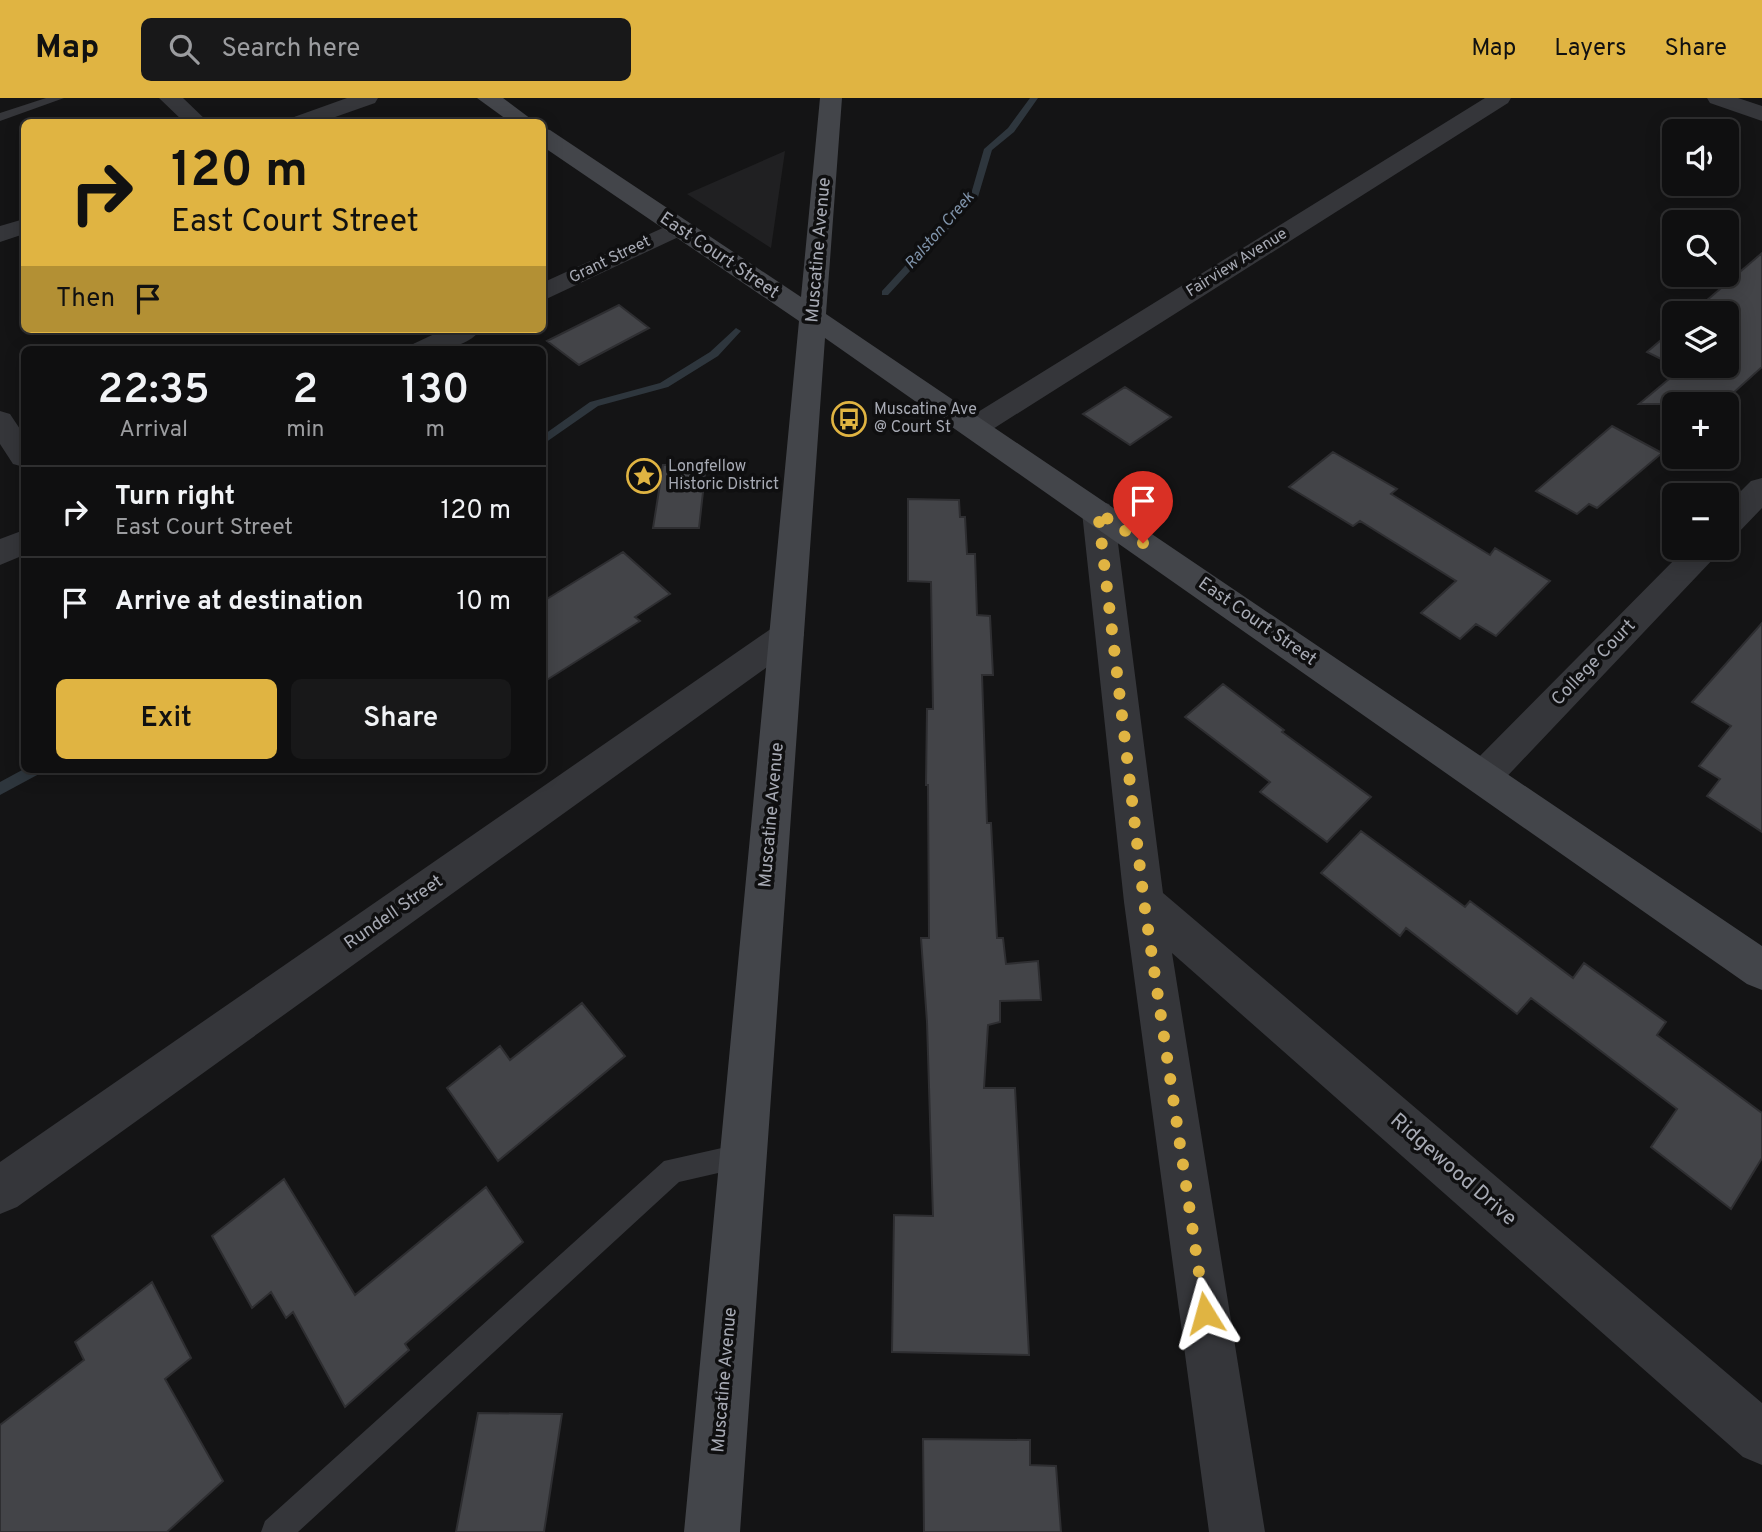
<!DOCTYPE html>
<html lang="en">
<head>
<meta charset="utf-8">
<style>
  :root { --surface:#0f0f10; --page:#181819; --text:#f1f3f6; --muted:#9b9c9f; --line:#2f2f30; --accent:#e0b442 }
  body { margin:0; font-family:Overpass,sans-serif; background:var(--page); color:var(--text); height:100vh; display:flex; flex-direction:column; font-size:26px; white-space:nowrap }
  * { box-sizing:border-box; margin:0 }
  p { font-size:23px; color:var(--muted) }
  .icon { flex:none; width:38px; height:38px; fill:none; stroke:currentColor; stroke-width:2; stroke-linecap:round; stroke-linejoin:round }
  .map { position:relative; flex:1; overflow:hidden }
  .details { position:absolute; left:21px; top:248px; width:525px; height:427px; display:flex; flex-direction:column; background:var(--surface); border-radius:10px; box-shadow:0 4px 18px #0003,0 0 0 2px var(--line) }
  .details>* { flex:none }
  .hud { position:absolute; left:21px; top:21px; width:525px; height:214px; border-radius:10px; box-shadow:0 4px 18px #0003,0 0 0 2px var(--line); background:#e0b442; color:#111; overflow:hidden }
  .fabs { position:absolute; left:1662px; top:21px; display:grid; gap:14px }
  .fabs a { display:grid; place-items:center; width:77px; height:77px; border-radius:10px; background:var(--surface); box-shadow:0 4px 18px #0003,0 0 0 2px var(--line); font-size:35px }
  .pin { position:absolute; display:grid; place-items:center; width:60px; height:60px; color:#fff; margin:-72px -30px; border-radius:50% 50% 50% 0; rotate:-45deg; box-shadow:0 0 7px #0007 }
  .pin .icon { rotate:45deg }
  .me { position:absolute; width:77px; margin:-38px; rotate:352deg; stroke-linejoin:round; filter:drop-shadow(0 0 5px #0008) }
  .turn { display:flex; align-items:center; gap:24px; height:147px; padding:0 35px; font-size:32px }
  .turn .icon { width:91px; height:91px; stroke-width:2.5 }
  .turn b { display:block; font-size:49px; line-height:60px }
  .then { display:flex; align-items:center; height:66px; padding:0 35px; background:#0003; gap:14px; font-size:26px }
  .eta { display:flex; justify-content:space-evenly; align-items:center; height:119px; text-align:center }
  .eta b { font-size:42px; font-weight:600; line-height:49px }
  .button { display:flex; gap:14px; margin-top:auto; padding:14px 35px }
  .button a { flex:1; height:80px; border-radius:10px; background:var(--accent); color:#111; font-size:28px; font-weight:600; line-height:80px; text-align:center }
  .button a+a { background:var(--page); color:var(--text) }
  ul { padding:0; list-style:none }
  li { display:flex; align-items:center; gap:21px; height:91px; padding:0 35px; border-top:2px solid var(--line) }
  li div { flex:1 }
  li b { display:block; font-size:26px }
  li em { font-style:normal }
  header { display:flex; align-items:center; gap:42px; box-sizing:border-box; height:98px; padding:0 35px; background:var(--accent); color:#111 }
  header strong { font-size:33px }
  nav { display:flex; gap:38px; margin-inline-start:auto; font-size:24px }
  .search { width:490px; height:63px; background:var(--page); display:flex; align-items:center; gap:18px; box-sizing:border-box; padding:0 24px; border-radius:10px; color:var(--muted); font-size:26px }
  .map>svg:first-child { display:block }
</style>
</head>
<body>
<header>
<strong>Map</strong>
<div class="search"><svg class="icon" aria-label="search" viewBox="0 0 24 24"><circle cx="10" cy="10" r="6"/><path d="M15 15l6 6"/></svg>Search here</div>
<nav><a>Map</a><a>Layers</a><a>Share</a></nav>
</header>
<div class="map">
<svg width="1762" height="1434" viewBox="0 0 1762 1434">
  <rect width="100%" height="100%" fill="#141415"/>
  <!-- built -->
  <path fill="#202022" d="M785 53 771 150 687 96Z"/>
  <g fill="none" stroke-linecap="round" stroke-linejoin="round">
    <!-- stream -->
    <path fill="#2e363d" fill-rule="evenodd" d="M1030 0H1038L1014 34 992 52 978 99 888 197H882V193L971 96 984 51 1008 30Z
      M736 230 741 233 718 258 668 289 598 308 542 347V338L590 304 660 285 710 254Z
      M24 671 41 672 39 676 0 697V684Z"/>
  </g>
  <!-- building -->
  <path fill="#434448" stroke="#2e2e31" stroke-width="2" d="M1762 155V269L1721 306H1639L1681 271 1675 268H1727V215H1692Z
    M619 207 649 230 579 267 547 243Z
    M1675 230V268L1647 254Z
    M1125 289 1171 319 1130 347 1083 316Z
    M1612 328 1662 355 1597 410 1589 406 1577 416 1536 393Z
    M1333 354 1397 391 1391 396 1490 457 1495 450 1550 483 1496 538 1476 526 1460 541 1421 515 1456 483 1360 423 1353 428 1289 389Z
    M663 367H706L699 430H653Z
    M908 401 959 402 960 419H965L967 456H975L977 517 990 518 993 577H982L987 725H991L997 840H1003L1006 866 1038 863 1041 902 1000 903V924L988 927 984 990H1015L1029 1257 892 1254 894 1117 933 1118 927 924 921 840H929L928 687H926L927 611H933L931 484 908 483Z
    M623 454 670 496 635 519 640 523 542 585V504Z
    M1762 525V734L1707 698 1720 681 1699 668 1731 628 1692 604Z
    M1223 586 1284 632 1282 634 1371 699 1327 744 1260 694 1270 684 1185 619Z
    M1361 733 1465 809 1470 803 1573 880 1584 865 1666 924 1657 937 1762 1015V1060L1731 1111 1651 1049 1677 1011 1531 900 1517 916 1406 830 1400 838 1321 775Z
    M582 905 625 958 498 1063 447 990 500 948 510 962Z
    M284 1081 355 1197 486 1089 523 1144 405 1246 409 1252 345 1309 293 1214 286 1220 271 1194 252 1210 212 1138Z
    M152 1184 191 1260 165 1281 223 1383 167 1434H0V1327L84 1262 75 1244Z
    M478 1315 562 1316 544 1434H456Z
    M923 1341 1030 1342V1367L1056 1368 1061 1434H924Z"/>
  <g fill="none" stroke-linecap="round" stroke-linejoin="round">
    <!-- lane -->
    <path fill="#35363a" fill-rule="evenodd" d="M46 0H64L0 23V15Z
      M744 1045 753 1049 757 1058 753 1067 679 1084 298 1434H261L265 1423 664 1063Z"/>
    <!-- street -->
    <path fill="#35363a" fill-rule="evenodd" d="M159 0H183L208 24H184Z
      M347 0H378L375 5 321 24H291L294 19Z
      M1485 0H1511L1508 5 985 336 975 339 965 336 960 329 965 322Z
      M1707 0H1738L1762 8V23L1710 5Z
      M24 121V136L0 144V128Z
      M678 123 687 125 690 130 687 135 542 203V185Z
      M445 231H481C465 253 433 252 409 252L413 246Z
      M0 313 10 316 24 337V369L13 366 0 346Z
      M1762 380V410L1738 435 1727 438V407L1751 383Z
      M1098 403 1109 406 1114 414 1163 795 1762 1305V1367L1743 1359 1172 855 1265 1434H1209L1124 804 1082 414 1087 406Z
      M24 432V457L0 467V441Z
      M1686 450H1721L1716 458 1496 690 1483 695 1470 690 1464 679 1470 668Z
      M787 524 799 528 804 537 799 546 17 1109 0 1116V1064L775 528Z"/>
    <!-- secondary -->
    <path fill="#43454a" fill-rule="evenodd" d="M477 0H503L535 24H510Z
      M820 0H842L826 216 1762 848V892L1747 886 825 240 740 1434H684L799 223 542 48V30L550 32 801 199Z"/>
  </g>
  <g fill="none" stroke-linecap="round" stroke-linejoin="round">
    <!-- route -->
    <path stroke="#e0b442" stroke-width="12" stroke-dasharray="0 21.6" d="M1143 445 1098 414 1144 804 1205 1215"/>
  </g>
  <!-- icons -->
  <defs>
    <g id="bus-ring" transform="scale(1.75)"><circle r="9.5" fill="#0f0f10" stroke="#e0b442" stroke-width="1.5"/><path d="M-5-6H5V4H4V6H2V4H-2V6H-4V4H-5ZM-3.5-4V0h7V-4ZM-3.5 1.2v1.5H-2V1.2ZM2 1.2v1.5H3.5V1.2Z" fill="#e0b442"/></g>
    <g id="sight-ring" transform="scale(1.75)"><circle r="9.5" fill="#0f0f10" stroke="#e0b442" stroke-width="1.5"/><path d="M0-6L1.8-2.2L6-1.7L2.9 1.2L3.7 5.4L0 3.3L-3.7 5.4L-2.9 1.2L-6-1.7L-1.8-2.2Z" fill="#e0b442"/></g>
  </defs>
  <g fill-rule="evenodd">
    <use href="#bus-ring" x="849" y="321"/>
    <use href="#sight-ring" x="644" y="378"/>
  </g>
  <g text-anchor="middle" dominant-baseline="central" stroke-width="7" stroke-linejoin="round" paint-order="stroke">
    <!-- far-water labels -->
    <g font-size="16" font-style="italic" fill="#8195ac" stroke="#0f0f10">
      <text transform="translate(940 133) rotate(-49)">Ralston Creek</text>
    </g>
    <!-- far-street labels -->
    <g font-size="16" fill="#a7aab4" stroke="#0f0f10">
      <text transform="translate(610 162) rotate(-26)">Grant Street</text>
      <text transform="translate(1237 165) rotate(-32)">Fairview Avenue</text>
    </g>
    <!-- far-poi labels -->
    <g font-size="16" fill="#a7aab4" stroke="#0f0f10" text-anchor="start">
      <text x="874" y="312">Muscatine Ave<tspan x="874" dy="18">@ Court St</tspan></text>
      <text x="668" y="369">Longfellow<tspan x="668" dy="18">Historic District</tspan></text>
    </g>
    <!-- street labels -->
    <g font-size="18" fill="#a7aab4" stroke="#0f0f10">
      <text transform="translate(819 152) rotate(-85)">Muscatine Avenue</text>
      <text transform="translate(719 158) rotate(34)">East Court Street</text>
      <text transform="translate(1257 524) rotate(35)">East Court Street</text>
      <text transform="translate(1594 565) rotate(-46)">College Court</text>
      <text transform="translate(772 717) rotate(-85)">Muscatine Avenue</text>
      <text transform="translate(394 815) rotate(-35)">Rundell Street</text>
      <text transform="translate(725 1282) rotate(-85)">Muscatine Avenue</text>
    </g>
    <!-- near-street labels -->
    <g font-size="21" fill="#a7aab4" stroke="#0f0f10">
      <text transform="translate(1453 1072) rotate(41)">Ridgewood Drive</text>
    </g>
  </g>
</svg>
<div class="fabs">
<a><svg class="icon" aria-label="sound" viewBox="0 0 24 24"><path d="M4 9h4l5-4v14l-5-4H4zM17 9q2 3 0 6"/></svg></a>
<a><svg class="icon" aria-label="search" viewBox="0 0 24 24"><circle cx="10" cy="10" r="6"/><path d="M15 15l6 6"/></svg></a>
<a><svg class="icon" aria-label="layers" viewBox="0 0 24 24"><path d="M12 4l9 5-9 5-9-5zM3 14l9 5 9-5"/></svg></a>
<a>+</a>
<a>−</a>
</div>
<div class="pin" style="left:1143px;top:445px;background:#d93025"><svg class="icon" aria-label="arrive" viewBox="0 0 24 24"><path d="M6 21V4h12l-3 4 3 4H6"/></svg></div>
<svg class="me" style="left:1205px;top:1215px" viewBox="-20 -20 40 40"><path d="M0-17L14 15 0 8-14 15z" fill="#e0b442" stroke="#fff" stroke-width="4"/></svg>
<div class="hud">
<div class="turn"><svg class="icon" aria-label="right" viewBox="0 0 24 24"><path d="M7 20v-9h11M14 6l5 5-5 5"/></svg><div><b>120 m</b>East Court Street</div></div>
<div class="then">Then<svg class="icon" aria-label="arrive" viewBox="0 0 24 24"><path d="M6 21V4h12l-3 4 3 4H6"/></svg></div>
</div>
<section class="details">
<div class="eta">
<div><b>22:35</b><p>Arrival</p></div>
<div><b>2</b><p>min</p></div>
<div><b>130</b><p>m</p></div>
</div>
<ul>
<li><svg class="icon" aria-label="right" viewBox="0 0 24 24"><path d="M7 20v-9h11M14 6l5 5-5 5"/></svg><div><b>Turn right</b><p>East Court Street</p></div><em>120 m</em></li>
<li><svg class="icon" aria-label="arrive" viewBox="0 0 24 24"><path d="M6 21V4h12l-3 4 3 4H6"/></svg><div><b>Arrive at destination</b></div><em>10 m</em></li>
</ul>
<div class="button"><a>Exit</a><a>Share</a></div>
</section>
</div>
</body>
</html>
